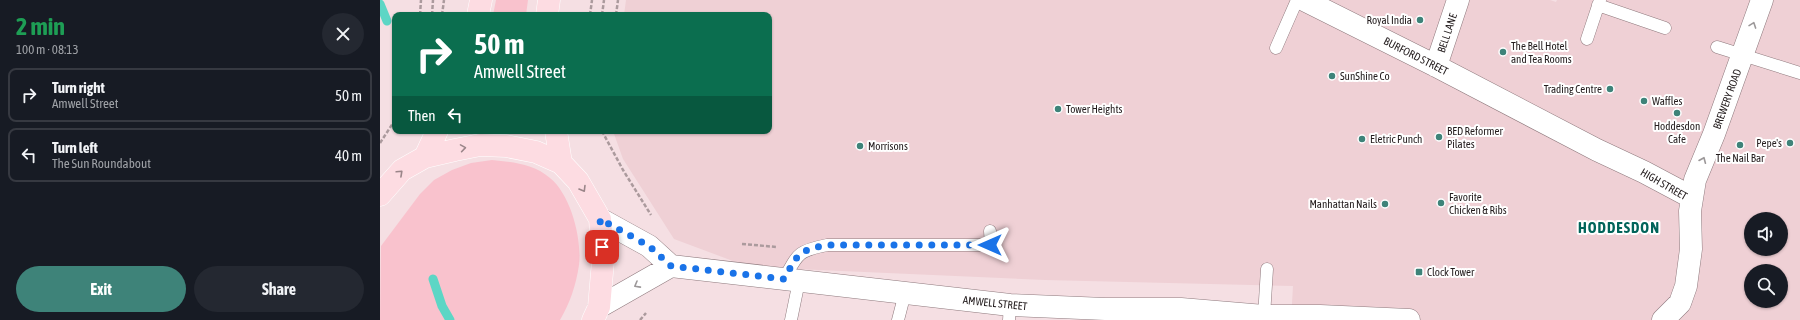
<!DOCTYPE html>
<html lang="en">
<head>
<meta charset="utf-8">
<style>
  :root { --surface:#171b24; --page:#242831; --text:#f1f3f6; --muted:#9ea1a6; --line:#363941; --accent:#3e8379 }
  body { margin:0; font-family:"Asap Condensed",sans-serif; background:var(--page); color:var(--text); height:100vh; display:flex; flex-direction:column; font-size:15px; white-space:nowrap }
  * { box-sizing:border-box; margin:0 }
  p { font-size:13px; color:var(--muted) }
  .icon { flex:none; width:22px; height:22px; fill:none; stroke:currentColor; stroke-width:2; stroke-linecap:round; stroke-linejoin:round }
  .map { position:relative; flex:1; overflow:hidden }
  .panel { display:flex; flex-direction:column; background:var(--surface); width:380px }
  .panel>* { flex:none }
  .top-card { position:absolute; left:12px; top:12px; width:380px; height:122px; border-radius:8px; box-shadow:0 1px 3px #0004; background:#0b6e4f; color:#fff; overflow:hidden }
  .buttons { position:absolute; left:1364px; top:212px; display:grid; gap:8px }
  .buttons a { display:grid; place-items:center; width:44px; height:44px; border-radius:50%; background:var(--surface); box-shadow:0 1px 3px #0004; font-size:20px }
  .pin { position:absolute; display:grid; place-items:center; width:34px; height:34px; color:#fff; margin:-17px; border-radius:8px; box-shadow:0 2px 6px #0006 }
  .me { position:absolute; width:44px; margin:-22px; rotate:270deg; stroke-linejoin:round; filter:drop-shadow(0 0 3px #0008) }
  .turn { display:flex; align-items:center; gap:14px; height:84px; padding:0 16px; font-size:18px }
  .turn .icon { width:52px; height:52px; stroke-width:2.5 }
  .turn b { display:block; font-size:28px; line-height:34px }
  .then { display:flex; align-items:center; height:38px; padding:0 16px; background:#0003; gap:8px; font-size:15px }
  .round { display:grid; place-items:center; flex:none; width:42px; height:42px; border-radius:21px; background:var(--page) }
  .head { display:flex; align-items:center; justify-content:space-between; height:68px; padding:0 16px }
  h1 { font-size:24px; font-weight:700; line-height:30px; color:#1e9e55 }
  .primary-button { display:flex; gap:8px; margin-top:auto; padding:8px 16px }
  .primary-button a { flex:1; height:46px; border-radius:24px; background:var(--accent); color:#fff; font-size:16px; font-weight:700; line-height:46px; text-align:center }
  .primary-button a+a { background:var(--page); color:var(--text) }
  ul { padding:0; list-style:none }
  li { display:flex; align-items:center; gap:12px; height:54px; margin:0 8px 6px; padding:0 8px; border:2px solid var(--line); border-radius:8px }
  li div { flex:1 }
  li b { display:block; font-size:15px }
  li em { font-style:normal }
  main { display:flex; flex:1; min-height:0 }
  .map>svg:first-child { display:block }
</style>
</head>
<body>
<main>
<section class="panel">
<div class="head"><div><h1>2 min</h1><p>100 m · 08:13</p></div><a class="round"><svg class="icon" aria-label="close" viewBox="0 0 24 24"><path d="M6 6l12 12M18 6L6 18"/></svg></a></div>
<ul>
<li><svg class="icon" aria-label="right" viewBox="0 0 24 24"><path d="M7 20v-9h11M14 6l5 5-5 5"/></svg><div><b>Turn right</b><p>Amwell Street</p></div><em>50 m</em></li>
<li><svg class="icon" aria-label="left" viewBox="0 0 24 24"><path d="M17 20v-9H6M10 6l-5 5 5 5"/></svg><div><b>Turn left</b><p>The Sun Roundabout</p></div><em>40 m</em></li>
</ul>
<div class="primary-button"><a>Exit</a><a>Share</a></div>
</section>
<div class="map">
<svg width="1420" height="320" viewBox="0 0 1420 320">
  <rect width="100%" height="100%" fill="#f5dfe3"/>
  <!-- built -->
  <path fill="#efd0d5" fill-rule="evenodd" d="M246 0H1170L1176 2 1177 0H1420V320H911L913 286 665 280 369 267 294 239 243 159 233 131H389V15H244ZM1371 219H1401V249H1371ZM1371 271H1401V301H1371Z"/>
  <!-- green -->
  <path fill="#f9c2cd" d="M116 0H148L146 15H113Z
    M112 160C132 162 154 164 170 178 191 195 202 239 199 265 196 285 190 303 180 320H0L1 246 40 194 54 180 72 170 91 163Z"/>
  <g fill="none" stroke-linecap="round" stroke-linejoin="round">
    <!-- stream -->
    <path stroke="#5dd6c5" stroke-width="9" d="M0 4 7 21
      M53 279 62 306 70 320"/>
    <!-- service casing -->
    <g stroke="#8e797d" stroke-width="13">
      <path id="service" d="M1218 5 1285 28
        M1207 39 1220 0
        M1337 47 1420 73
        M896 48 917 0
        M404 279C418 254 417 251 447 245H611L610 231
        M884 316 887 269
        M411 320 419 281
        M518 320 525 293
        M629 320 630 305"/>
    </g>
    <!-- minor casing -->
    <g stroke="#8e797d" stroke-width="23">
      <path id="minor" d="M924 0 1056 66 1217 150 1264 172 1311 197
        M1056 66 1078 0
        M220 219 269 246 291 266 630 305 725 309H801L884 316H940L1029 320
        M219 307 291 266
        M1283 320 1300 303 1306 286 1311 249 1310 211 1315 180 1334 134 1382 0"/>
    </g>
    <!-- primary casing -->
    <g stroke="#fff" stroke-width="23">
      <path id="primary" d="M98 15 101 0
        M167 15 169 0
        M176 131 181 163
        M45 157 57 131
        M0 195 22 170 45 157 75 150 100 145 126 146 156 152 181 163 198 181 220 219 223 261 219 307 213 320"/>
    </g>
    <!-- path -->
    <path stroke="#ab9a9d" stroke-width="2.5" stroke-dasharray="4 2" stroke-linecap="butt" d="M40 15 41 0
      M52 15 53 0
      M62 15 64 0
      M210 15 212 0
      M222 15 224 0
      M236 15 238 0
      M222 131 243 170 271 215
      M0 143 15 120
      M362 244 397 247
      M260 320 266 313"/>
    <!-- service -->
    <use href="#service" stroke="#fff" stroke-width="12"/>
    <!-- minor -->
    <use href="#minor" stroke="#fff" stroke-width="22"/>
    <!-- primary -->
    <use href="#primary" stroke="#fddce2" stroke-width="22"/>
  </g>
  <!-- one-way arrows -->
  <defs><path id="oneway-chevron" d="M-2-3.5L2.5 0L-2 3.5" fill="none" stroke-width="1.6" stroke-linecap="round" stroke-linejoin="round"/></defs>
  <g stroke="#9c9899">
    <use href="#oneway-chevron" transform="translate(1373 25) rotate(-70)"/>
    <use href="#oneway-chevron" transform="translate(1323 160) rotate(-67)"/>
    <use href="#oneway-chevron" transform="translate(257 285) rotate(151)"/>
  </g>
  <g stroke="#9a8589">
    <use href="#oneway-chevron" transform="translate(83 148) rotate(-9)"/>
    <use href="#oneway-chevron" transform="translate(20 173) rotate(-43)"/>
    <use href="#oneway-chevron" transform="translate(203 189) rotate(59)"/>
  </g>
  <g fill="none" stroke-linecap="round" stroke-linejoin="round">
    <!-- route -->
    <path stroke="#1a73e8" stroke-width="7" stroke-dasharray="0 12.6" d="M222 247 220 219 269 246 291 266 404 279C418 254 417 251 447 245H610"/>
  </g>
  <!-- markers -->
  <g fill="#3e8379" stroke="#fff" stroke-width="1.5">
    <circle cx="1040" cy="20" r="4"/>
    <circle cx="1123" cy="52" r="4"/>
    <circle cx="952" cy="76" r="4"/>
    <circle cx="1230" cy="89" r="4"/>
    <circle cx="1264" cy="101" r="4"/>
    <circle cx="678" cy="109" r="4"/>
    <circle cx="1297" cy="113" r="4"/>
    <circle cx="1059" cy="137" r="4"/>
    <circle cx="982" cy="139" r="4"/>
    <circle cx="1410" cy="143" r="4"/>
    <circle cx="1360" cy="145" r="4"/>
    <circle cx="480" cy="146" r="4"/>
    <circle cx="1061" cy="203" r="4"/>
    <circle cx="1005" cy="204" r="4"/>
    <rect x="1035" y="268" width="8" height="8" rx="2"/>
  </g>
  <g text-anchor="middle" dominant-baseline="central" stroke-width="4" stroke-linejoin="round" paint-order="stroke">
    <!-- poi labels -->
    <g font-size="11" fill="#221b1c" stroke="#fff" text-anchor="start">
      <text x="1032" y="20" text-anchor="end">Royal India</text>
      <text x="1131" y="46">The Bell Hotel<tspan x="1131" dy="13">and Tea Rooms</tspan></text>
      <text x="960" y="76">SunShine Co</text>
      <text x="1222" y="89" text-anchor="end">Trading Centre</text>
      <text x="1272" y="101">Waffles</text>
      <text x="686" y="109">Tower Heights</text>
      <text x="1297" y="126" text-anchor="middle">Hoddesdon<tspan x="1297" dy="13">Cafe</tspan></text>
      <text x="1067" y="131">BED Reformer<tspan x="1067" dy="13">Pilates</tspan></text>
      <text x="990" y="139">Eletric Punch</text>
      <text x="1402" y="143" text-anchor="end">Pepe's</text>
      <text x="488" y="146">Morrisons</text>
      <text x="1360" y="158" text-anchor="middle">The Nail Bar</text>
      <text x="1069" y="197">Favorite<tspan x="1069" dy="13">Chicken &amp; Ribs</tspan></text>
      <text x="997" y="204" text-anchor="end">Manhattan Nails</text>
      <text x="1047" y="272">Clock Tower</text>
    </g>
    <!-- street labels -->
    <g font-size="11" fill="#221b1c" stroke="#fff">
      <text transform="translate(1067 33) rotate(-72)">BELL LANE</text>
      <text transform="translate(1036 56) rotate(27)">BURFORD STREET</text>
      <text transform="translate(1347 99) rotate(-70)">BREWERY ROAD</text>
      <text transform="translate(1284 184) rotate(30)">HIGH STREET</text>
      <text transform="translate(615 303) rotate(6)">AMWELL STREET</text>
    </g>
    <!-- district labels -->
    <g font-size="15" font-weight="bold" letter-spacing="1" fill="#01645a" stroke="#fff">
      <text x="1239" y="227">HODDESDON</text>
    </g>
  </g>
</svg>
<div class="buttons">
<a><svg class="icon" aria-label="sound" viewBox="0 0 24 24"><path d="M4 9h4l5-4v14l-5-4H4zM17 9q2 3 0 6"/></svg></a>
<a><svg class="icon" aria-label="search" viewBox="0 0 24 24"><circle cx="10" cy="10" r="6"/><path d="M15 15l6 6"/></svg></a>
</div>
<div class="pin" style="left:222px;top:247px;background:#d93025"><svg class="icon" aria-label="arrive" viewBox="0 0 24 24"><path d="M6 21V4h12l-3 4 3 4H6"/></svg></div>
<svg class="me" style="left:610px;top:245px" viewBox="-20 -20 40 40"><path d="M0-17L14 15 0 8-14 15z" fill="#1a73e8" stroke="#fff" stroke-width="4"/></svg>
<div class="top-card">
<div class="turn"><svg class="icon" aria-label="right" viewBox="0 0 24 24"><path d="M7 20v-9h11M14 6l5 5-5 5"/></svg><div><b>50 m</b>Amwell Street</div></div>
<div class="then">Then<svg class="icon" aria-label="left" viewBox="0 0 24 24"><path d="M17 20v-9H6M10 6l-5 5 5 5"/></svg></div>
</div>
</div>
</main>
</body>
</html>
